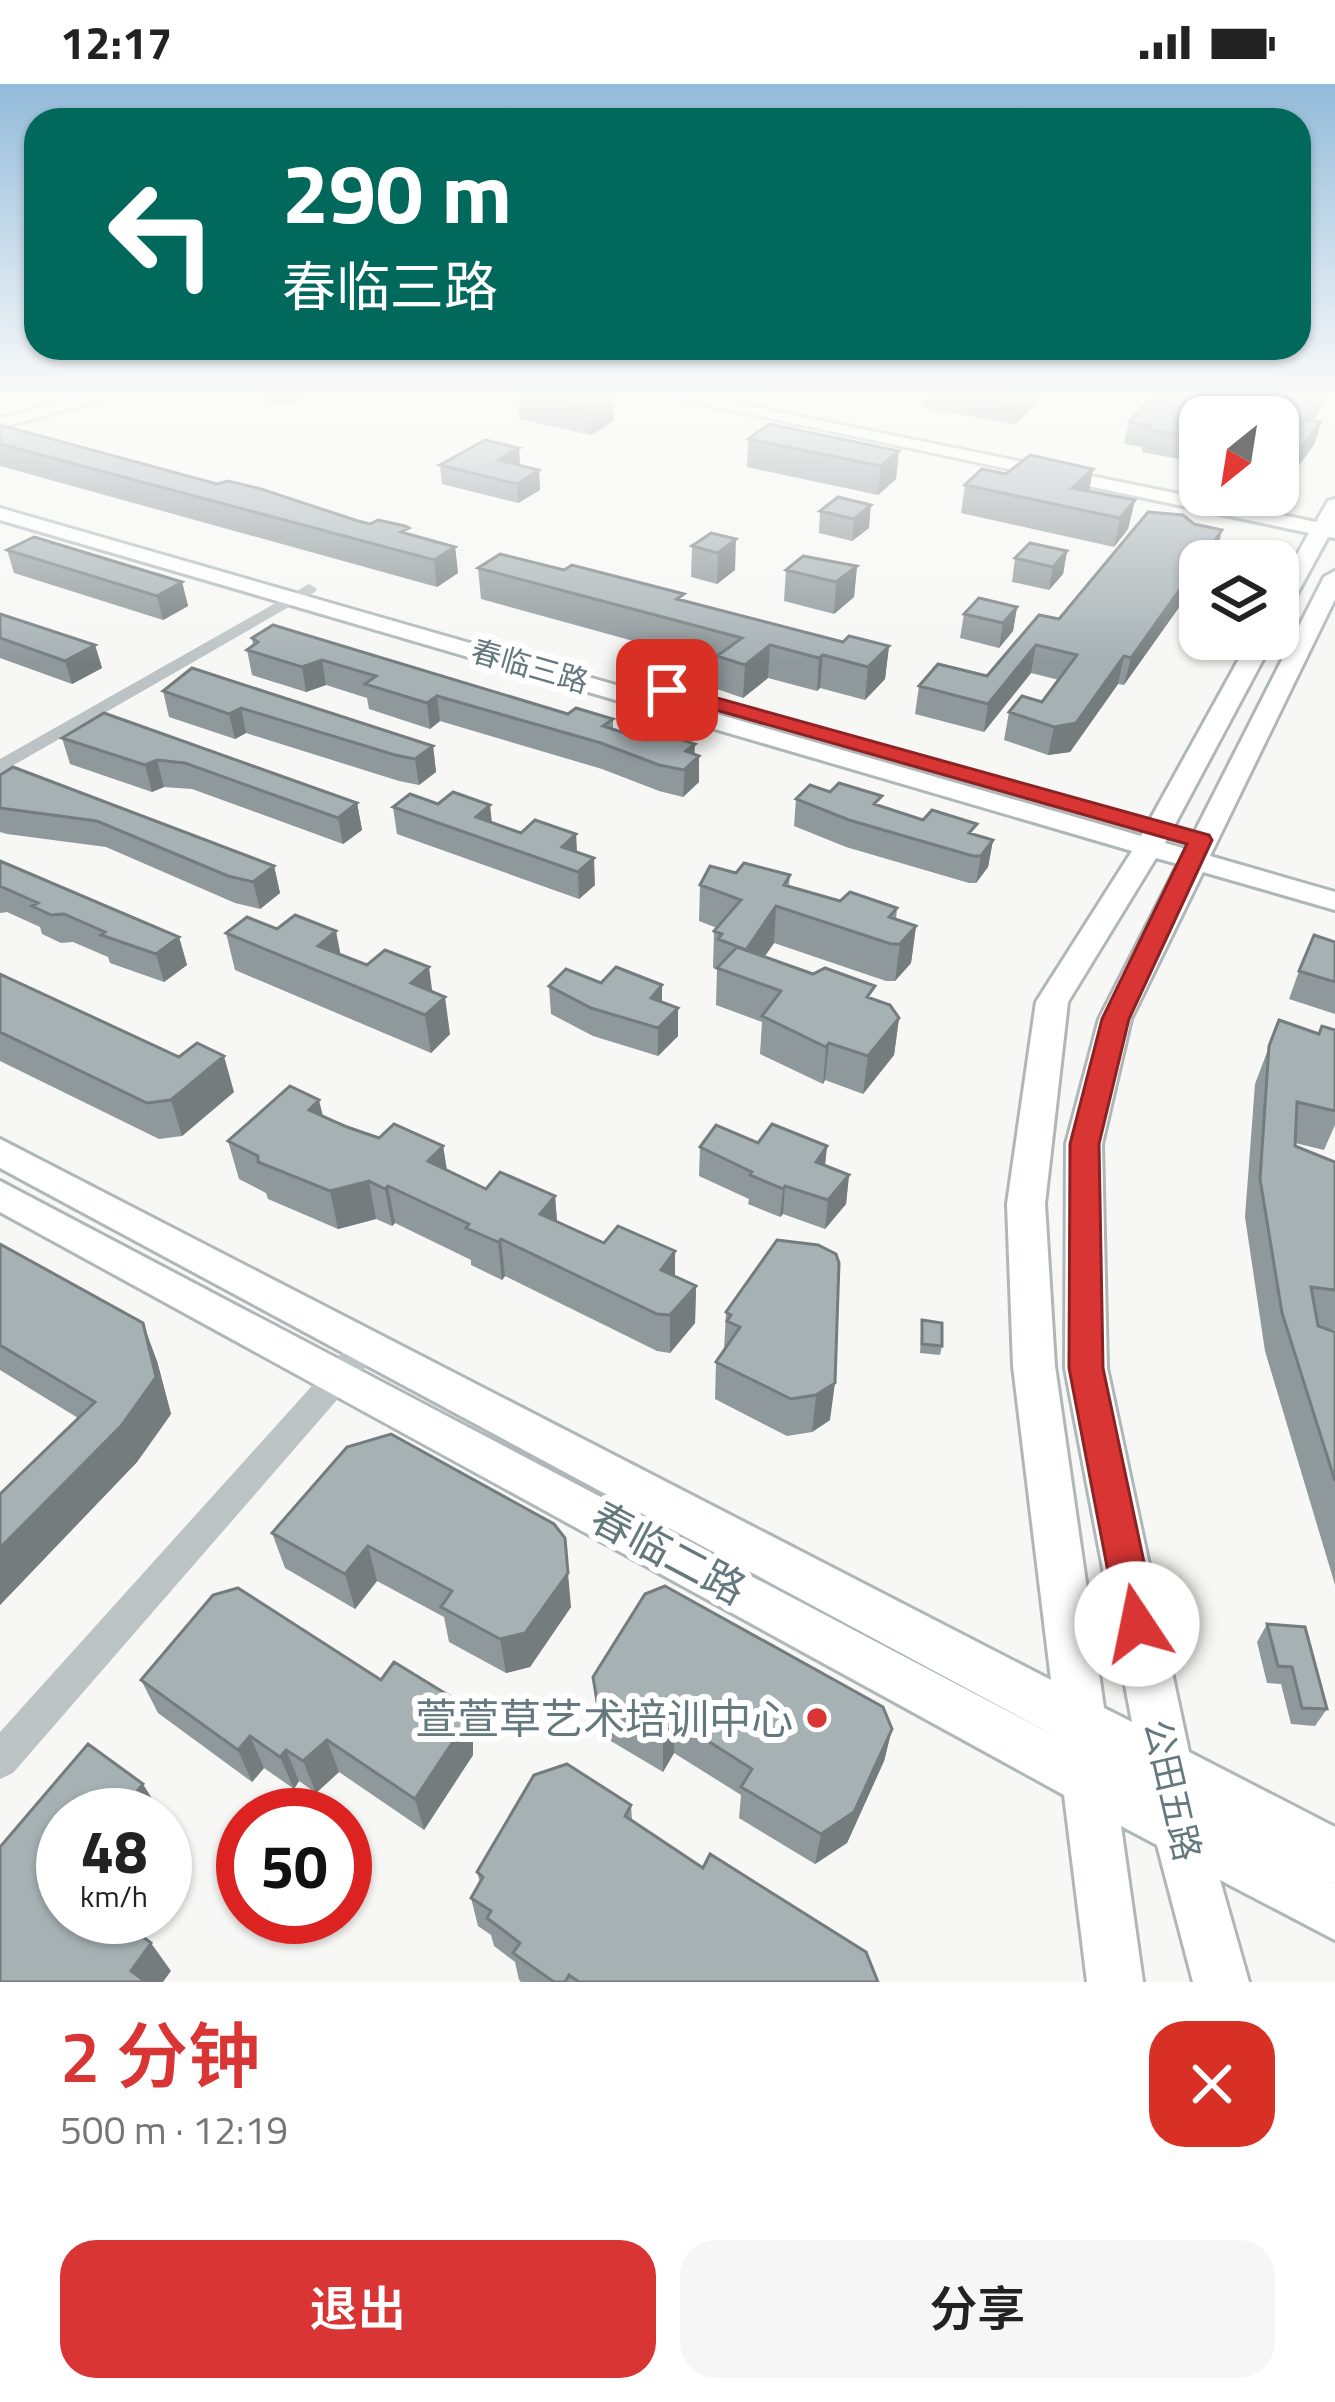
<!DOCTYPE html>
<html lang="zh">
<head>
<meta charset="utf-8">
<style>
  :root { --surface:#fff; --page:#f6f6f6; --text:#222; --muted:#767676; --accent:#d83534 }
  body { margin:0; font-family:"Titillium Web","Noto Sans SC",sans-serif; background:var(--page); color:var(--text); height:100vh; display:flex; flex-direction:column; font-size:45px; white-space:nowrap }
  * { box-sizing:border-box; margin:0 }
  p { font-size:39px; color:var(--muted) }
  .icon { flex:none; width:66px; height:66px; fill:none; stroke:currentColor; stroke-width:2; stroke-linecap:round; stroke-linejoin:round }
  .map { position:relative; height:1898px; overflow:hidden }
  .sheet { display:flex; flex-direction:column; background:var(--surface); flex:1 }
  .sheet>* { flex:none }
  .top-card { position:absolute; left:24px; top:24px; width:1287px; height:252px; border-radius:36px; box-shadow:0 3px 9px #0004; background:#00695c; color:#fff; overflow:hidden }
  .needle { width:78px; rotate:210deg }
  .buttons { position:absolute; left:1179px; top:312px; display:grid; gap:24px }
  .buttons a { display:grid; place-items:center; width:120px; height:120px; border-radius:24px; background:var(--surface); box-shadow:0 3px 9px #0004; font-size:60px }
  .speed { position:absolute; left:36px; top:1704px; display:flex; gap:24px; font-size:60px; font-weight:700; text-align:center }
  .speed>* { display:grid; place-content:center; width:156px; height:156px; border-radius:50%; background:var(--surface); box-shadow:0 3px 9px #0004; line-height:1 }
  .speed small { font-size:30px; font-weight:400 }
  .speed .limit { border:18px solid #d22; background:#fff; color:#111 }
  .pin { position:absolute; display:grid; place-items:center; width:102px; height:102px; color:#fff; margin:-51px; border-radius:24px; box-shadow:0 6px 18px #0006 }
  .me { position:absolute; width:132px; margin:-66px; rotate:349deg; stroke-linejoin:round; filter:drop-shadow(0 0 9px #0008) }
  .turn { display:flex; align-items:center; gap:42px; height:252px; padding:0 60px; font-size:54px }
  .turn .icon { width:156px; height:156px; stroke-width:2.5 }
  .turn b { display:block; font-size:84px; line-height:102px }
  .round { display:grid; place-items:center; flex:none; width:126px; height:126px; border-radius:36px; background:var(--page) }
  .head { display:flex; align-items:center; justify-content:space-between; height:204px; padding:0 60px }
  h1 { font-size:72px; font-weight:600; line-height:90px; color:var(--accent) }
  .button { display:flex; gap:24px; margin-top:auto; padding:24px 60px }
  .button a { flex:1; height:138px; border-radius:36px; background:var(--accent); color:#fff; font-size:48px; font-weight:600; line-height:138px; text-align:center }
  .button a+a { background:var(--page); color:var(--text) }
  .status { display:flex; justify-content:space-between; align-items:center; height:84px; padding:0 60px; background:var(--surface); direction:ltr }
  .status svg { height:33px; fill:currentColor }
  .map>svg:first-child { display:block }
</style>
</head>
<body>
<div class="status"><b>12:17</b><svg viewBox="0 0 49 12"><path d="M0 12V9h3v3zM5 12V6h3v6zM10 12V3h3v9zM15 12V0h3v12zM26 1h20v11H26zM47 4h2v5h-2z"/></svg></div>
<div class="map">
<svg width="1335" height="1898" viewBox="0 0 1335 1898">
  <rect width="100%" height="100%" fill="#f7f7f5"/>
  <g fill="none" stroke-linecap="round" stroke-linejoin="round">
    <!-- secondary casing -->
    <g stroke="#afb7b9" stroke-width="6">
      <path id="secondary" d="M82 313H111L0 344V334Z
        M671 313H705L1316 438 1328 417 1335 415V454L1328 453 1289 525 1278 532V505L1309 449Z
        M0 424 1141 752 1250 555H1274L1165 759 1186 765 1324 493 1335 487V515L1210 772 1335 808V826L1203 788 1131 935 1102 1060 1107 1284 1189 1668 1335 1743V1799L1330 1797 1335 1799V1856L1220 1796 1249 1898H1193L1157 1761 1121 1742 1143 1898H1087L1064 1711 0 1128V1097L1057 1653 0 1084V1055L1051 1596 1013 1282 1007 1120 1036 918 1132 767 0 436ZM1156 774 1178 780 1099 935 1066 1060 1065 1284 1132 1638 1104 1624 1055 1282 1045 1120 1068 918Z"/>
    </g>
    <!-- street -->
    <path fill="#bcc3c4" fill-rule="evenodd" d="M309 500 317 505 315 508 0 689V675Z
      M366 1250 376 1253 381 1262 376 1271 13 1689 0 1695V1648L356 1253Z"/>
    <!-- secondary -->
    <use href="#secondary" fill="#fff" fill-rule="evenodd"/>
  </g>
  <!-- wall -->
  <path fill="#8f989b" d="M246 313H306L293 319 278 321Z
    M518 313H614V337L591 351 519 335Z
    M923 313H1045L1015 340 922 324Z
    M1152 313H1328L1313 336 1321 338 1314 361 1294 388 1278 386V333H1200V379L1142 368V363L1124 360 1129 338Z
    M0 341 455 463 458 489 437 503 0 382Z
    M748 355 899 367 896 395 878 411 747 383Z
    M519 364 520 382 539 386 540 406 518 419 442 400 440 381Z
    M1093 385 1089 407 1135 416 1128 445 1114 463 961 429 965 401 1006 390Z
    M838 413 869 444 852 457 819 449 820 427Z
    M1194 440 1222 446 1216 471 1212 477H1200L1124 601 1118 600 1070 668 1048 671 1004 656 1009 628 1042 618 1059 596 1031 589 984 648 915 630 919 602 987 592 1059 535Z
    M711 449 735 486 717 500 691 493 692 462Z
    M7 466 182 498 188 522 163 536 14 489Z
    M1067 467 1063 490 1049 506 1012 498 1015 474Z
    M857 482 854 513 834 530 784 517 786 486Z
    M478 484 684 517 843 558 889 562 885 595 865 616 820 604 817 607 768 594 743 614 717 605V580L481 515Z
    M1017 523 1013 547 999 564 960 554 964 530Z
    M0 530 95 561 102 584 72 600 0 574Z
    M252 554 568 630 613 635V645L695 670 699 698 683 713 659 707 602 685 440 637 430 645 369 625 367 614 326 601 306 608 252 591 247 566 253 562Z
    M163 607 433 662 436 688 419 701 399 697 246 649 235 655 169 633Z
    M104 629 357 719 362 746 343 760 192 705 164 703 152 708 70 680 62 654Z
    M0 691 274 782 280 809 260 825 235 819 106 763 7 750 0 748Z
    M830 708 993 756 988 783 976 799H969L846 763 794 742 796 715Z
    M393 723 492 739 521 749 576 750 577 768 595 801 579 815 397 750Z
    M0 777 179 853 187 881 164 898 110 879 108 873 73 858 61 859 42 850 40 843 7 828 0 829Z
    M736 789 790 791 789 802 840 817 897 824 896 836 916 842 911 879 895 897H886L774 859 765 872 873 915 899 934 894 971 863 1010 825 996 823 1000 760 970 762 938 716 921 717 885 713 884 714 847 717 844 699 837 700 801Z
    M226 849 341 871 432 908 450 950 431 969 235 886Z
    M1335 858V930L1289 915 1299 887Z
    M0 890 234 1008 182 1052 159 1055 0 977Z
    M601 899 662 901V918L678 924V952L658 972 593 952 551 930 549 902Z
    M1279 936 1319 950 1335 946V1041L1324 1066 1295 1059V1062L1335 1078V1246L1325 1245 1335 1248V1501L1265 1267 1245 1133 1255 1000Z
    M323 1032 379 1054 443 1062 447 1086 486 1105 555 1112 557 1138 696 1202 695 1239 670 1269 657 1267 505 1192 502 1196 471 1181V1176L395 1139 392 1142 376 1135 338 1145 268 1115 266 1109 239 1095 228 1057Z
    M758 1059 827 1062 825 1081 849 1091 846 1120 825 1145 783 1130 780 1133 748 1120 749 1115 699 1092 700 1063Z
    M777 1156 830 1336 812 1348 787 1352 715 1315 716 1278 724 1266 726 1228Z
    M0 1160 157 1277 171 1330 137 1378 0 1521V1410L78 1334 0 1286Z
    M922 1236 942 1262 940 1271 920 1269Z
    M347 1363 571 1523 530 1583 506 1589 449 1558 444 1533 377 1497 355 1525 285 1484 272 1449Z
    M1267 1540 1327 1625 1315 1642 1291 1640 1281 1600 1267 1599 1257 1558Z
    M593 1593 892 1645 884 1677 847 1759 815 1780 739 1734 741 1711 674 1669 663 1688 599 1650Z
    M141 1596H381L466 1622 473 1655V1671L424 1746 339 1688 316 1709 299 1697 294 1705 264 1684 252 1698 158 1629Z
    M631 1721 632 1736 878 1898H521L519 1896 515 1878 494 1862 491 1851 478 1842 471 1814 480 1798 477 1788Z"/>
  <!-- shaded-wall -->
  <path fill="#747c7e" d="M276 313H306L293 319 278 321Z
    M607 313H614V337L591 351 590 323Z
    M1027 313H1045L1015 340 1018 322Z
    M1320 313H1328L1299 358 1305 335Z
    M1321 338 1314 361 1294 388 1301 364Z
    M1285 362 1278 386 1280 369Z
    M519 364 520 382 498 376Z
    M899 367 896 395 878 411 881 382Z
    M1093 385 1088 414 1072 404Z
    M539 386 540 406 518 419 517 400Z
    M1135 416 1128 445 1114 463 1120 434Z
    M871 421 869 444 852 457 854 435Z
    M1222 446 1216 471 1212 477H1200V494L1124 601 1131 574Z
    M736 455 735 486 717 500 718 469Z
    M455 463 458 489 437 503 434 476Z
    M1067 467 1063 490 1049 506 1053 483Z
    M857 482 854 513 834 530 836 498Z
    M182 498 188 522 163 536 157 512Z
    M1017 523 1013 547 999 564 1003 539Z
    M95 561 102 584 72 600 65 577Z
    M770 561 768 594 743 614 745 581Z
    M1036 561 1031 589 984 648 988 620Z
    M889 562 885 595 865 616 868 583Z
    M823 571 820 604 817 607 819 574Z
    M1124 572 1118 600 1070 668 1048 671 1054 643Z
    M322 576 326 601 306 608 302 583Z
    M437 612 440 637 430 645 427 619Z
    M241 624 246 649 235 655 229 630Z
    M695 660 694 676 699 672V698L683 713 686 667Z
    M433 662 436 688 419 701 415 675Z
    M157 676 164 703 152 708 145 681Z
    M357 719 362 746 343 760 338 734Z
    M490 721 493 748 476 733Z
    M576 750 577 777 562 763Z
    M993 756 988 783 976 799 981 772Z
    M594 774 595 801 579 815 578 788Z
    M274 782 280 809 260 825 253 798Z
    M776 822 774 859 749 895 746 866Z
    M916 842 911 879 895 897 900 860Z
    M336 847 343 883 318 862Z
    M179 853 187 881 164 898 156 870Z
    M429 883 434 920 411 899Z
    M662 901V929L651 914Z
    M445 913 450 950 431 969 425 931Z
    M678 924V952L658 972V944Z
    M899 934 894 971 863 1010 868 972Z
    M829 959 825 996 823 1000 826 963Z
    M224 972 234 1008 182 1052 171 1016Z
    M319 1016 328 1053 309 1026Z
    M443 1062 449 1100 428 1077Z
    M827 1062 824 1090 816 1078Z
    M849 1091 846 1120 825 1145 828 1116Z
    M369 1097 376 1135 338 1145 330 1107Z
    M388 1102 395 1139 392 1142 385 1105Z
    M785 1102 783 1130 780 1133 783 1105Z
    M555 1112 558 1150 540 1130Z
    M501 1155 505 1192 502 1196 498 1158Z
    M675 1167V1205L661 1186Z
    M696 1202 695 1239 670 1269V1231Z
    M143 1239 157 1277 171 1330 137 1378 0 1521V1464L121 1342Z
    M835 1299 830 1336 812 1348 816 1311Z
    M368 1462 377 1497 355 1525 345 1490Z
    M568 1489 571 1523 530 1583 506 1589 500 1555Z
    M466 1622 473 1655V1671L424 1746 415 1715Z
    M675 1636 674 1669 663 1688V1656Z
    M892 1645 884 1677 847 1759 815 1780 821 1750Z
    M250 1652 264 1684 252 1698 238 1666Z
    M327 1656 339 1688 316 1709 303 1677Z
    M286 1666 299 1697 294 1705 280 1673Z
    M143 1700 162 1731H118Z
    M151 1859 171 1887 163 1898H140L131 1887Z"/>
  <!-- building -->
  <path fill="#a6b1b4" stroke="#747c7e" stroke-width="3" d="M542 313H607L590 323Z
    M968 313H1027L1018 322Z
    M1152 313H1320L1305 335 1321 338 1301 364 1285 362 1280 369H1278V333H1200V355L1146 345 1150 341 1129 338Z
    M769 340 899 367 881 382 748 355Z
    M0 341 217 400 228 397 261 405 358 437 370 440 378 436 405 442 409 444 401 448 455 463 434 476 0 360Z
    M485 356 519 364 498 376 539 386 517 400 440 381Z
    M1030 371 1093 385 1072 404 1135 416 1120 434 965 401 982 385 1006 390Z
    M838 413 871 421 854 435 820 427Z
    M1148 428 1183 431 1194 440 1222 446 1131 574 1124 572 1076 639 1054 643 1009 628 1022 612 1042 618 1077 571 1036 561 988 620 919 602 938 580 987 592 1039 531 1059 535Z
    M711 449 736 455 718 469 692 462Z
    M34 453 182 498 157 512 7 466Z
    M1030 459 1067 467 1053 483 1015 474Z
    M500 470 564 486 572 481 684 510 677 515 843 558 849 552 889 562 868 583 823 571 819 574 770 561 745 581 717 572 742 554 478 484Z
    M803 472 857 482 836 498 786 486Z
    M979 514 1017 523 1003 539 964 530Z
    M0 530 95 561 65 577 0 554Z
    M273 541 568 630 576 624 613 635 603 642 646 656 656 648 695 660 686 667 699 672 684 686 659 681 601 659 437 612 427 619 365 600 376 592 322 576 302 583 247 566 258 558 252 554Z
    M192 584 433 662 415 675 395 671 241 624 229 630 163 607Z
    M104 629 357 719 338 734 185 679 157 676 145 681 62 654Z
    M13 683 274 782 253 798 228 792 97 737 0 724V691Z
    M839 699 882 712 874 720 923 736 932 726 977 740 969 749 993 756 981 772H973L849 736 796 715 810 701 830 708Z
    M453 708 490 721 476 733 521 749 535 736 576 750 562 763 594 774 578 788 393 723 410 710 438 720Z
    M0 777 179 853 156 870 101 851 105 848 64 830 51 831 32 822 38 819 0 802Z
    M744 779 790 791 784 801 840 817 850 808 897 824 889 833 916 842 900 860H891L776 822 746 866 718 855 722 850 714 847 741 816 700 801 710 782 736 789Z
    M295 831 336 847 318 862 367 881 385 866 429 883 411 899 445 913 425 931 226 849 247 833 277 845Z
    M1314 851 1335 858V898L1299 887Z
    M737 863 813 890 825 884 875 902 867 913 890 921 899 934 868 972 829 959 826 963 762 932 781 907 717 884Z
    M616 883 662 901 651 914 678 924 658 944 591 924 549 902 566 885 601 899Z
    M0 890 179 973 197 959 224 972 171 1016 147 1019 0 948Z
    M1279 936 1319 950 1322 942 1335 946V1027L1297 1018 1295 1062 1335 1078V1206L1311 1203 1318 1242 1335 1248V1397L1282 1229 1260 1095 1269 962Z
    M290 1002 319 1016 309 1026 347 1043 379 1054 394 1040 443 1062 428 1077 486 1105 500 1088 555 1112 540 1130 604 1159 618 1142 675 1167 661 1186 696 1202 670 1231 657 1230 501 1155 498 1158 466 1144 469 1140 388 1102 385 1105 369 1097 330 1107 258 1078V1072L228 1057Z
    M772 1040 827 1062 816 1078 849 1091 828 1116 785 1102 783 1105 750 1091 752 1088 700 1063 716 1041 758 1059Z
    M777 1156 818 1161 836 1170 839 1179 835 1299 816 1311 791 1315 716 1278 740 1243 727 1237 731 1231 726 1228Z
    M0 1160 143 1239 156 1293 121 1342 0 1464V1410L95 1318 0 1261Z
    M922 1236 942 1239V1262L922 1260Z
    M391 1350 554 1440 565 1454 568 1489 525 1549 500 1555 441 1523 452 1507 368 1462 345 1490 272 1449 347 1363Z
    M665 1502 883 1623 892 1645 854 1728 821 1750 741 1703 752 1685 675 1636 663 1656 597 1617 593 1593 645 1510Z
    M238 1504 381 1596 394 1578 466 1622V1638L415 1715 327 1656 303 1677 286 1666 280 1673 250 1652 238 1666 141 1596 213 1511Z
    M1267 1540 1305 1543 1327 1625 1302 1624 1292 1583 1278 1582Z
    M88 1660 143 1700 118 1731H63V1833H103L126 1851 132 1844 151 1859 131 1887 146 1898H0V1763Z
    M567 1680 631 1721 625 1732 703 1784 710 1770 866 1868 878 1898H579L569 1891 565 1898H554L513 1869 520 1859 487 1834 491 1827 471 1814 483 1793 477 1788 534 1691Z"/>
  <!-- sky -->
  <linearGradient id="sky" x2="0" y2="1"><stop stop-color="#93bbda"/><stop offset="0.54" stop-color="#fbfbfa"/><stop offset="1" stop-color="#fbfbfa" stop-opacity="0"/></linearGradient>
  <rect width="1335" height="579" fill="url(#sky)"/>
  <!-- route -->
  <path fill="#d83534" stroke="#8c2222" stroke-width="3" d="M660 602H674L1209 751 1212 756 1129 935 1099 1060 1103 1284 1157 1540 1151 1554 1137 1560 1123 1554 1118 1540 1069 1284 1070 1060 1102 935 1187 760 660 610Z"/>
  <!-- markers -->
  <circle fill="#d83534" stroke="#fff" stroke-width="4.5" cx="817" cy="1634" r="12"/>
  <g text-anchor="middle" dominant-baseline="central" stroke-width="12" stroke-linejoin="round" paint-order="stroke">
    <!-- far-street labels -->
    <g font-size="30" fill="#64797e" stroke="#fff">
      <text transform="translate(530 582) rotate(16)">春临三路</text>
    </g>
    <!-- street labels -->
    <g font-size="36" fill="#64797e" stroke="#fff">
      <text transform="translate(1173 1706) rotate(77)">公田五路</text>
    </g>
    <!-- near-street labels -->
    <g font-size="42" fill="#64797e" stroke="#fff">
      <text transform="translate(669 1468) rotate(28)">春临二路</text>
    </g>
    <!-- near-poi labels -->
    <g font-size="42" fill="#64797e" stroke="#fff" text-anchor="end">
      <text x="793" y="1634">萱萱草艺术培训中心</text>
    </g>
  </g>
</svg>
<div class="buttons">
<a><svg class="needle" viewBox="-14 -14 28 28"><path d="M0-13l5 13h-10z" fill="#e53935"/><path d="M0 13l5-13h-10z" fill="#767676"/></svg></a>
<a><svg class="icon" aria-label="layers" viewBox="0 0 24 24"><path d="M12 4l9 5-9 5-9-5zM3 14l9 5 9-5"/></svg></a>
</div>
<div class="speed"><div>48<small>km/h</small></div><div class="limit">50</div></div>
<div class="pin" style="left:667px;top:606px;background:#d93025"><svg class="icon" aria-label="arrive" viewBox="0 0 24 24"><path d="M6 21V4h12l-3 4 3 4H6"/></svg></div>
<svg class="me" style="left:1137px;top:1540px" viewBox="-20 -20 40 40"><circle r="19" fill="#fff"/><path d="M0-13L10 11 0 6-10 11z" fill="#d83534"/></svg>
<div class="top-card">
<div class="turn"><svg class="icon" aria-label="left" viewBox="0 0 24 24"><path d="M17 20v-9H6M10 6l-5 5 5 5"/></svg><div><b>290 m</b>春临三路</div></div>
</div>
</div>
<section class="sheet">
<div class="head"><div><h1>2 分钟</h1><p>500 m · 12:19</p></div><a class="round" style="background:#d93025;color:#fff"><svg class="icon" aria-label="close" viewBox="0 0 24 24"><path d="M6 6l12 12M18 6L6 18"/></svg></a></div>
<div class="button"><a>退出</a><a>分享</a></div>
</section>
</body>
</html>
